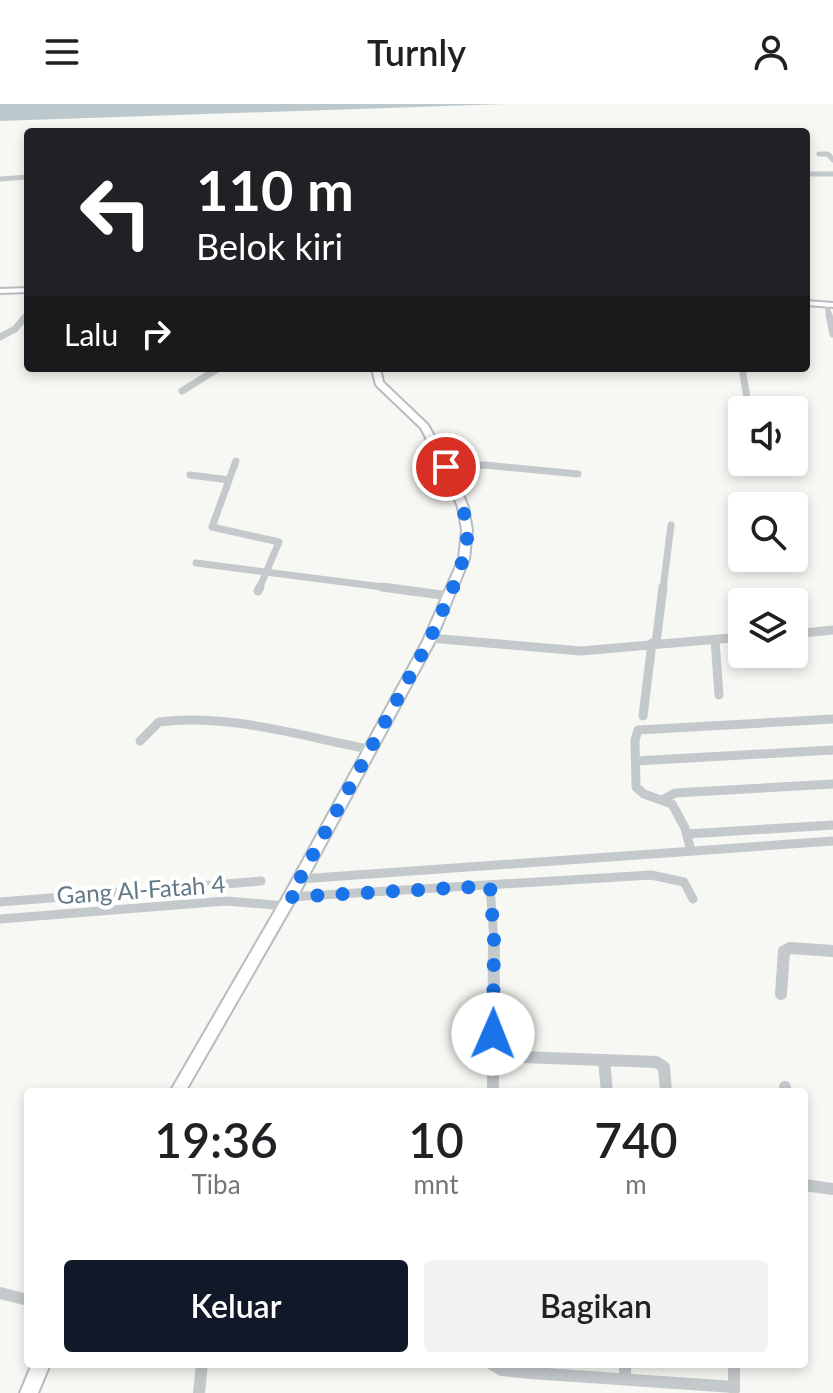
<!DOCTYPE html>
<html lang="id">
<head>
<meta charset="utf-8">
<style>
  :root { --surface:#fff; --page:#f2f2f2; --text:#202124; --muted:#757577; --accent:#111827 }
  body { margin:0; font-family:Lato,sans-serif; background:var(--page); color:var(--text); height:100vh; display:flex; flex-direction:column; font-size:30px; white-space:nowrap }
  * { box-sizing:border-box; margin:0 }
  p { font-size:26px; color:var(--muted) }
  .icon { flex:none; width:44px; height:44px; fill:none; stroke:currentColor; stroke-width:2; stroke-linecap:round; stroke-linejoin:round }
  .map { position:relative; flex:1; overflow:hidden }
  .side { position:absolute; left:24px; top:984px; width:784px; height:280px; display:flex; flex-direction:column; background:var(--surface); border-radius:8px; box-shadow:0 4px 12px #0003 }
  .side>* { flex:none }
  .banner { position:absolute; left:24px; top:24px; width:786px; height:244px; border-radius:8px; box-shadow:0 4px 12px #0003; background:#202124; color:#fff; overflow:hidden }
  .controls { position:absolute; left:728px; top:292px; display:grid; gap:16px }
  .controls a { display:grid; place-items:center; width:80px; height:80px; border-radius:8px; background:var(--surface); box-shadow:0 4px 12px #0003; font-size:40px }
  .pin { position:absolute; display:grid; place-items:center; width:68px; height:68px; color:#fff; margin:-34px; border:4px solid #fff; border-radius:50%; box-shadow:0 2px 8px #0007 }
  .me { position:absolute; width:88px; margin:-44px; rotate:1deg; stroke-linejoin:round; filter:drop-shadow(0 0 6px #0008) }
  .turn { display:flex; align-items:center; gap:28px; height:168px; padding:0 40px; font-size:36px }
  .turn .icon { width:104px; height:104px; stroke-width:2.5 }
  .turn b { display:block; font-size:56px; line-height:68px }
  .then { display:flex; align-items:center; height:76px; padding:0 40px; background:#0003; gap:16px; font-size:30px }
  .eta { display:flex; justify-content:space-evenly; align-items:center; height:136px; text-align:center }
  .eta b { font-size:48px; font-weight:600; line-height:56px }
  .primary-button { display:flex; gap:16px; margin-top:auto; padding:16px 40px }
  .primary-button a { flex:1; height:92px; border-radius:8px; background:var(--accent); color:#fff; font-size:32px; font-weight:600; line-height:92px; text-align:center }
  .primary-button a+a { background:var(--page); color:var(--text) }
  header { display:flex; justify-content:space-between; align-items:center; height:104px; padding:0 40px; background:var(--surface); font-size:36px; font-weight:600 }
  .map>svg:first-child { display:block }
</style>
</head>
<body>
<header><svg class="icon" aria-label="menu" viewBox="0 0 24 24"><path d="M4 6h16M4 12h16M4 18h16"/></svg>Turnly<svg class="icon" aria-label="person" viewBox="0 0 24 24"><circle cx="12" cy="8" r="4"/><path d="M4 21q1-7 8-7t8 7"/></svg></header>
<div class="map">
<svg width="833" height="1289" viewBox="0 0 833 1289">
  <rect width="100%" height="100%" fill="#f7f7f3"/>
  <!-- water -->
  <path fill="#bbc9cd" d="M0 0H504L0 17Z"/>
  <g fill="none" stroke-linecap="round" stroke-linejoin="round">
    <!-- secondary casing -->
    <g stroke="#b6bcc1" stroke-width="4">
      <path id="secondary" d="M28 184V188L0 189V185Z
        M806 197 833 199V203L806 201Z
        M372 264H380L383 278 428 321 451 363 468 403 472 426 469 455 435 537 297 793 185 988H170L283 793 423 537 459 455 462 426 458 403 441 363 421 324 376 281Z
        M32 1260H50L38 1289H20Z"/>
    </g>
    <!-- street-far3 -->
    <path stroke="#c4c9cc" stroke-width="5" d="M819 50H828L833 56
      M806 70H833
      M0 75 28 73
      M827 201 829 213
      M26 213 28 210"/>
    <!-- street-far2 -->
    <path stroke="#c4c9cc" stroke-width="7" d="M829 211 833 230
      M0 233 15 225 27 211
      M742 264 749 306
      M182 287 219 264
      M750 358V367
      M446 363 485 361 578 370
      M190 371 229 376 212 423 279 438 259 485
      M229 376 236 357
      M196 459 398 485
      M663 485 671 421"/>
    <!-- street-far1 -->
    <path stroke="#c4c9cc" stroke-width="9" d="M382 483 449 492
      M258 487 260 483
      M794 530 833 526
      M430 534 581 547 742 533
      M715 536 719 591
      M656 539 663 483
      M643 612 652 539
      M140 637 159 618C228 609 301 632 369 645
      M636 657 833 646
      M664 695 675 689 833 680
      M687 730 833 721
      M691 747 685 724 672 700 644 690 636 683 635 636 638 626 833 615
      M300 775 833 737
      M490 782 494 837
      M290 793 651 771 684 778 693 795
      M0 798 261 777
      M0 815 226 797 286 802"/>
    <!-- street -->
    <path stroke="#c4c9cc" stroke-width="12" d="M781 890 784 847 790 844 833 847
      M493 952 656 958 664 963 666 988
      M604 956 607 988
      M785 983V988
      M493 988 494 835
      M804 1081 833 1085
      M0 1189 28 1196
      M492 1260 502 1266 531 1269 734 1283
      M625 1260V1273
      M734 1260V1286
      M199 1289 202 1260"/>
    <!-- secondary -->
    <use href="#secondary" fill="#fff" fill-rule="evenodd"/>
  </g>
  <g fill="none" stroke-linecap="round" stroke-linejoin="round">
    <!-- route -->
    <path stroke="#1a73e8" stroke-width="14" stroke-dasharray="0 25.2" d="M446 363 463 403 467 426V439L459 470 429 537 290 793 490 782 494 834 493 930"/>
  </g>
  <g text-anchor="middle" dominant-baseline="central" stroke-width="8" stroke-linejoin="round" paint-order="stroke">
    <!-- street labels -->
    <g font-size="24" fill="#637988" stroke="#fff">
      <text transform="translate(141 785) rotate(-4)">Gang Al-Fatah 4</text>
    </g>
  </g>
</svg>
<div class="controls">
<a><svg class="icon" aria-label="sound" viewBox="0 0 24 24"><path d="M4 9h4l5-4v14l-5-4H4zM17 9q2 3 0 6"/></svg></a>
<a><svg class="icon" aria-label="search" viewBox="0 0 24 24"><circle cx="10" cy="10" r="6"/><path d="M15 15l6 6"/></svg></a>
<a><svg class="icon" aria-label="layers" viewBox="0 0 24 24"><path d="M12 4l9 5-9 5-9-5zM3 14l9 5 9-5"/></svg></a>
</div>
<div class="pin" style="left:446px;top:363px;background:#d93025"><svg class="icon" aria-label="arrive" viewBox="0 0 24 24"><path d="M6 21V4h12l-3 4 3 4H6"/></svg></div>
<svg class="me" style="left:493px;top:930px" viewBox="-20 -20 40 40"><circle r="19" fill="#fff"/><path d="M0-13L10 11 0 6-10 11z" fill="#1a73e8"/></svg>
<div class="banner">
<div class="turn"><svg class="icon" aria-label="left" viewBox="0 0 24 24"><path d="M17 20v-9H6M10 6l-5 5 5 5"/></svg><div><b>110 m</b>Belok kiri</div></div>
<div class="then">Lalu<svg class="icon" aria-label="right" viewBox="0 0 24 24"><path d="M7 20v-9h11M14 6l5 5-5 5"/></svg></div>
</div>
<section class="side">
<div class="eta">
<div><b>19:36</b><p>Tiba</p></div>
<div><b>10</b><p>mnt</p></div>
<div><b>740</b><p>m</p></div>
</div>
<div class="primary-button"><a>Keluar</a><a>Bagikan</a></div>
</section>
</div>
</body>
</html>
